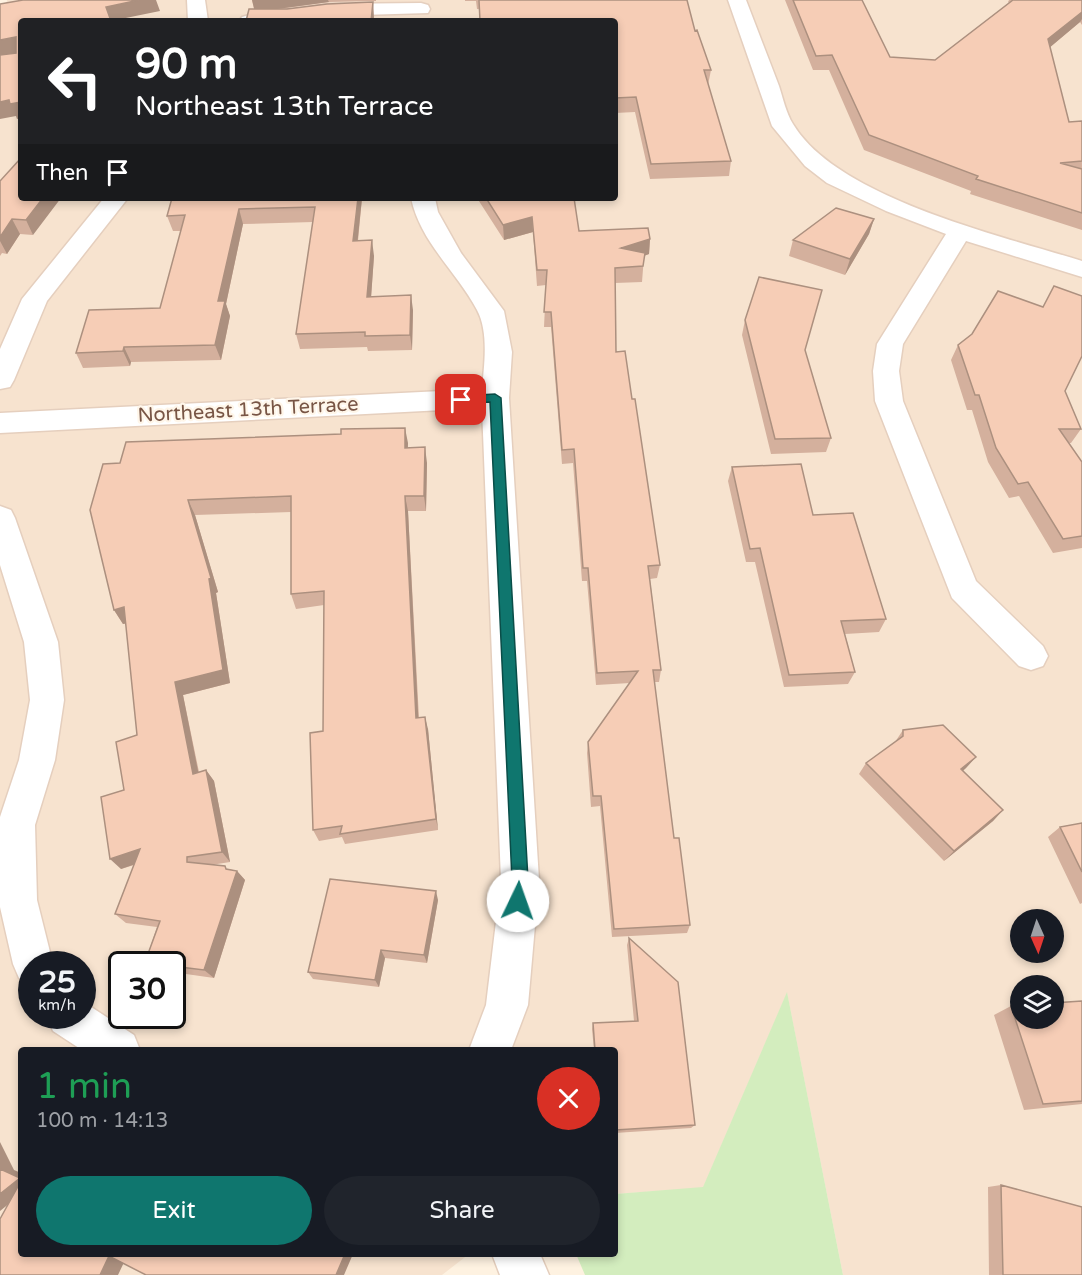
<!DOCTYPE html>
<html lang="en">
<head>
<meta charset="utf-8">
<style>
  :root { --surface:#171b24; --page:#20242c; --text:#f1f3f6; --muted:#9ea1a6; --accent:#0f766e }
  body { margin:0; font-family:"Varela Round",sans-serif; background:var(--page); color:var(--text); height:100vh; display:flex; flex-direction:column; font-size:22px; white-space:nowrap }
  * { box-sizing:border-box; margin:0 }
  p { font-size:20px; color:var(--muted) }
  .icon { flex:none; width:33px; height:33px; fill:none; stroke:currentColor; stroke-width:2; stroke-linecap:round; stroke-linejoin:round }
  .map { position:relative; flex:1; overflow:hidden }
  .side { position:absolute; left:18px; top:1047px; width:600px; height:210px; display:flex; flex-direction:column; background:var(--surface); border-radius:6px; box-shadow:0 3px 9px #0003 }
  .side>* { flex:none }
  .banner { position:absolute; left:18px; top:18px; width:600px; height:183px; border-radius:6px; box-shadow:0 3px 9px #0003; background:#202124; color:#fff; overflow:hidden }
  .needle { width:39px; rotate:177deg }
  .controls { position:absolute; left:1010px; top:909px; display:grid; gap:12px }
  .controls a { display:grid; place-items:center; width:54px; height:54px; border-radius:50%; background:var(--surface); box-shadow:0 3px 9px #0003; font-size:30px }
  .speed { position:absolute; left:18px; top:951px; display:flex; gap:12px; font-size:30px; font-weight:700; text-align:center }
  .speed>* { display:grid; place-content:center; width:78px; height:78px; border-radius:50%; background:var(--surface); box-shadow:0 3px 9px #0003; line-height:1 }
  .speed small { font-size:15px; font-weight:400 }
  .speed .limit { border:3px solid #111; border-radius:9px; background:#fff; color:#111 }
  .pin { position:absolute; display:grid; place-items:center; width:51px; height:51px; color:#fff; margin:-26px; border-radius:12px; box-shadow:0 3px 9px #0006 }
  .me { position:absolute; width:66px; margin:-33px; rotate:3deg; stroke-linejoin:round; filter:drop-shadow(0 0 4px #0008) }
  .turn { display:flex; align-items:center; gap:21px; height:126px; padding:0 18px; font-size:27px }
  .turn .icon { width:78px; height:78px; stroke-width:2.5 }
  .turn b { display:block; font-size:42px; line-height:51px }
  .then { display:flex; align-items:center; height:57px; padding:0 18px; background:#0003; gap:12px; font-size:22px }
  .round { display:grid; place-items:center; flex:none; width:63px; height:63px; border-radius:32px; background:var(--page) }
  .head { display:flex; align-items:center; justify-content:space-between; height:102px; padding:0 18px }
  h1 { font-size:36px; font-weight:600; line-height:45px; color:#1e9e55 }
  .button { display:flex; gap:12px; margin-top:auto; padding:12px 18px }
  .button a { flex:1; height:69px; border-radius:36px; background:var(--accent); color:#fff; font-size:24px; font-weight:600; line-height:69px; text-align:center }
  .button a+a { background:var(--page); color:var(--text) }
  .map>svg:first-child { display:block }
</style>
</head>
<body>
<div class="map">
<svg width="1082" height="1275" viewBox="0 0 1082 1275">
  <rect width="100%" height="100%" fill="#fef2e1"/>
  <!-- residential -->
  <path fill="#f7e3cf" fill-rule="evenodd" d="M7 0H1082V1275H843L787 993 703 1188 615 1194V1050H21V1254H469L442 1275H0V11L5 10ZM21 21H615V198H21ZM1020 920H1053V952H1020ZM32 964H82V1016H32ZM122 964H172V1016H122ZM1020 986H1053V1018H1020Z"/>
  <!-- green -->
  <path fill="#d3edbe" d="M787 992 843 1275H585L576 1254H615V1194L703 1187Z"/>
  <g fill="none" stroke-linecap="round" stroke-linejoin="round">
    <!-- minor casing -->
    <g stroke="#e5cfbe" stroke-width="3">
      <path id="minor" d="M187 0H205L208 21H188Z
        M728 0H746C757 29 768 57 779 86 783 98 786 113 793 124 837 198 1002 236 1082 261V277L966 241 903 344 899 371 903 401 976 581 1043 646 1048 656 1043 666 1031 670 1019 666 952 598 875 401 873 371 877 344 946 234 886 211 827 183 805 166 772 126Z
        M421 3 428 5 430 9 428 13 329 16 290 21H239L242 17 249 15 329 4Z
        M104 198H128L47 301 14 380 10 387 0 389V349L22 299Z
        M411 198H435L438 212 461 253 504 311 512 352 509 398 539 880 528 1005 511 1050H469L486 1005 501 880 482 408 0 433V413L482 389C484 366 489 332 477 310 457 272 420 242 411 198Z
        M0 506 11 510 15 518 58 642 64 700 55 760 35 825 37 900 53 964H32V984L19 978 13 964 0 907V817L19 760 30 700 24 642 0 565Z
        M82 1001 134 1035 140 1050H82L53 1031 47 1016H82Z
        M492 1254H540L549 1275H500Z"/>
    </g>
    <!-- minor -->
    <use href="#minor" fill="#fff" fill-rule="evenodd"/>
  </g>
  <!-- wall -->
  <path fill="#d4b09d" d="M252 0H376V1L329 2 279 9 373 2 374 21H246L254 9Z
    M465 0H687L695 31 711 70 708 85 731 161 729 176 650 179 635 112 615 113V21L477 9 476 1H465Z
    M785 0H862L890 57 935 60 1009 3 1008 2 1009 0H1082V25L1080 22 1050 47 1069 122 1082 121V230L970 194 971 191 864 150 829 70H813Z
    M21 158 33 235 20 234 7 254 2 253 0 256V181Z
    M172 198H362L358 241 374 256 371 297 413 310 412 350 368 351 367 347 300 349 296 334 313 222 243 224 226 304 230 316 221 360 131 362 130 366 83 368 76 353 160 308 181 231H173L167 216Z
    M477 198H574L579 231 650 239 649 254 644 256 642 282 615 283 616 352 632 399 660 565 657 578 650 579 661 670 659 682H654L674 838 690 925 687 933 612 937 600 806 591 807 587 753 588 742 630 683 596 685 587 581H582L573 463 562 464 551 327H544L546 285 537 286 533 232 504 240Z
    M874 219 869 234 845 275 789 256 793 240Z
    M745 320 805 350 831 438 826 452 771 454 742 335Z
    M958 345 1065 391 1081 429 1071 443H1069L1082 462V548L1053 553 1019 496 1009 498 988 462 972 410H967L951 360Z
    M408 443V448L427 463 426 511H408L419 718 428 729 438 830 345 844 342 837 319 841 313 830 323 731 324 605 296 609 291 594V512L195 515 218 592 216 593 230 683 183 695 199 772 206 770 214 781 230 862 211 865 228 869 237 871 245 880 214 978 172 972V964H148L145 962 157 927 126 923 115 914 134 865 121 869 124 790 137 735 126 624H123L114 610 120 463Z
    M732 467 813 515 886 619 879 632 845 634 855 672 848 684 784 687 755 562H746L728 481Z
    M903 730 976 757 963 771 1003 810 993 821 944 861 859 774 866 763 895 742Z
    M1082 823V903L1080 904 1048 837 1060 827Z
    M438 900 427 963 385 958 379 987 313 979 308 972Z
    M629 938 695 1125 691 1128 615 1133V1050H594L592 1029 593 1023 634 1021 627 945Z
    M1082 1001V1104L1024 1110 994 1015 1011 1006Z
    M1001 1185 1082 1275H989L988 1187Z"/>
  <!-- shaded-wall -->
  <path fill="#ac907f" d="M139 0H156L160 11 111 21 106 7Z
    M252 0H328L329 2 255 12Z
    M373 2 374 21H371Z
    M1082 12V19L1080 22 1042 54 1048 39Z
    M16 37 21 53 0 56V40Z
    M9 100 21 102V118L17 119 16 116 0 119V102Z
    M43 198H61L33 235 26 220Z
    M358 198H362L356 256 353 241Z
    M239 209 243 224 226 304 230 316 221 360 215 345 218 301Z
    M532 217 533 232 504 240 503 225Z
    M12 219 20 234 7 254 0 241V237Z
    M874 219 869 234 845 275 850 259Z
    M650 239 649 254 620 264 621 248Z
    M372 240 374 256 370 312 367 297Z
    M411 295 413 310 412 350 410 335Z
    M124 347 131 362 130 366 123 351Z
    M405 428 408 443 407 464 405 448Z
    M425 447 427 463 426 511 424 496Z
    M405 496 408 511 419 731 416 718Z
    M188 500 195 515 218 592 216 593 230 683 183 695 201 786 193 774 175 682Z
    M124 607 133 621 123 624 114 610Z
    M425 717 428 729 438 830 436 819Z
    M976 757 966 768 952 780 961 769Z
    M206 770 214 781 230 862 222 852Z
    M1003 810 993 821 944 861 954 851Z
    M140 849 150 859 121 869 110 859Z
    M237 871 245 880 214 978 204 970Z
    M436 891 438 900 427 963 424 955Z
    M381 950 385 958 379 987 375 980Z
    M0 1142 14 1170 21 1173V1194L0 1211Z
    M345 1254H353L344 1275H336Z
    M109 1256H127L118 1275H100Z"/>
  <!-- building -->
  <path fill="#f6cdb6" stroke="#ac907f" stroke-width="1.5" d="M23 0H139L106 7 111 21H21V102L10 104 9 100 0 102V55L16 53V37L0 40V4Z
    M479 0H687L695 31 697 30 711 70H704L731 161 651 164 636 97 615 98V21H480Z
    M793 0H862L890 57 935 60 1013 0H1082V12L1048 39 1069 122 1082 121V161L1060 163 1082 169V213L976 179 978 176 869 135 832 55 816 56Z
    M373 2 371 21H246L249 9H287L327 4Z
    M21 158V198H43L26 220 12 219 0 237V181Z
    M172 198H358L353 241 372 240 367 297 411 295 410 335 365 336V332L296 334 315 207 239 209 218 301H225L215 345 124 347 123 351 76 353 89 310 160 308 185 215 167 216Z
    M486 198H574L579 231 648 228 650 239 621 248 645 253 643 266 615 268 616 352 625 351 632 399H635L660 565 648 566 661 670H653L674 838H679L690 925 614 929 601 796H593L588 742 638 671 597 673 588 568H583L574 449 562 450 551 312H544L547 270H537L532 217 503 225Z
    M836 208 874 219 850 259 793 240Z
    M759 277 822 290 805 350 831 438 775 439 745 320Z
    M1054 286 1082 296V356L1065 391 1081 429H1059L1082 462V536L1063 539 1028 482 1018 484 996 448 979 395H975L958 345 972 334 998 291 1043 307Z
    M405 428V448L425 447 424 496H405L416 718 425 717 436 819 340 834 342 826 313 830 310 733 323 731 324 591 291 594V496L188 500 211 578 209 579 223 670 175 682 193 774 206 770 222 852 187 857V862L225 866 226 869 237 871 204 970 172 966V964H162L145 962 160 921 115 914 140 849 110 859 101 797 124 790 116 742 137 735 124 607 114 610 90 510 103 464 120 463 126 442 341 434V429Z
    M801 464 813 515 853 513 886 619 841 621 855 672 789 675 760 548 750 549 732 467Z
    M943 725 976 757 961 769 1003 810 954 851 866 763 903 736V730Z
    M1082 823V872L1060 827Z
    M330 879 436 891 424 955 381 950 375 980 308 972Z
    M629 938 678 982 695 1125 615 1130V1050H595L593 1023 638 1021Z
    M1082 1001V1101L1043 1104 1011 1006 1020 1005V1018H1053V1003Z
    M0 1169 20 1178 0 1194Z
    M21 1181V1254H345L336 1275H146L109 1256 100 1275H0V1219Z
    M1001 1185 1082 1207V1275H1003Z"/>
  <!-- route -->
  <path fill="#0f766e" stroke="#0a4d48" stroke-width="1.5" d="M495 394 501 398 528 880 523 907 518 909 512 907 510 901 512 880 490 402 461 404 455 400 461 396Z"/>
  <g text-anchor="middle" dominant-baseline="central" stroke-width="4.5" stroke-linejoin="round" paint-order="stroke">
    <!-- street labels -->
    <g font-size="20" fill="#785545" stroke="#fff6e9">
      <text transform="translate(248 410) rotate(-3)">Northeast 13th Terrace</text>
    </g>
  </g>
</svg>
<div class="controls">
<a><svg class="needle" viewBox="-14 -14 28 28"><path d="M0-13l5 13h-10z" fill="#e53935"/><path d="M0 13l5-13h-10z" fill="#9ea1a6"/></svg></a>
<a><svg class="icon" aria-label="layers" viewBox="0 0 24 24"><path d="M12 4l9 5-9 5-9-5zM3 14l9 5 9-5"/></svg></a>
</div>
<div class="speed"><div>25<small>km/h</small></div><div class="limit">30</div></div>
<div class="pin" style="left:461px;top:400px;background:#d93025"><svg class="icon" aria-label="arrive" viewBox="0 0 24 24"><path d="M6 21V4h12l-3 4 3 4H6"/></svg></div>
<svg class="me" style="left:518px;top:901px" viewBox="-20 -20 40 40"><circle r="19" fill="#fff"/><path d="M0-13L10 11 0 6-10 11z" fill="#0f766e"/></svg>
<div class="banner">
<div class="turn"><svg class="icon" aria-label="left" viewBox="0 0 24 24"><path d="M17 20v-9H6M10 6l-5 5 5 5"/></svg><div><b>90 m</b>Northeast 13th Terrace</div></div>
<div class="then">Then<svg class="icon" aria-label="arrive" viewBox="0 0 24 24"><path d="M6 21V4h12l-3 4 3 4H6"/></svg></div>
</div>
<section class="side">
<div class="head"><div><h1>1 min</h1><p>100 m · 14:13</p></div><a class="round" style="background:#d93025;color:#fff"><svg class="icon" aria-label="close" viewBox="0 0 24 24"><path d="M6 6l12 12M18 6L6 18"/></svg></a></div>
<div class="button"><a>Exit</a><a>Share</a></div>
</section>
</div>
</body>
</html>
